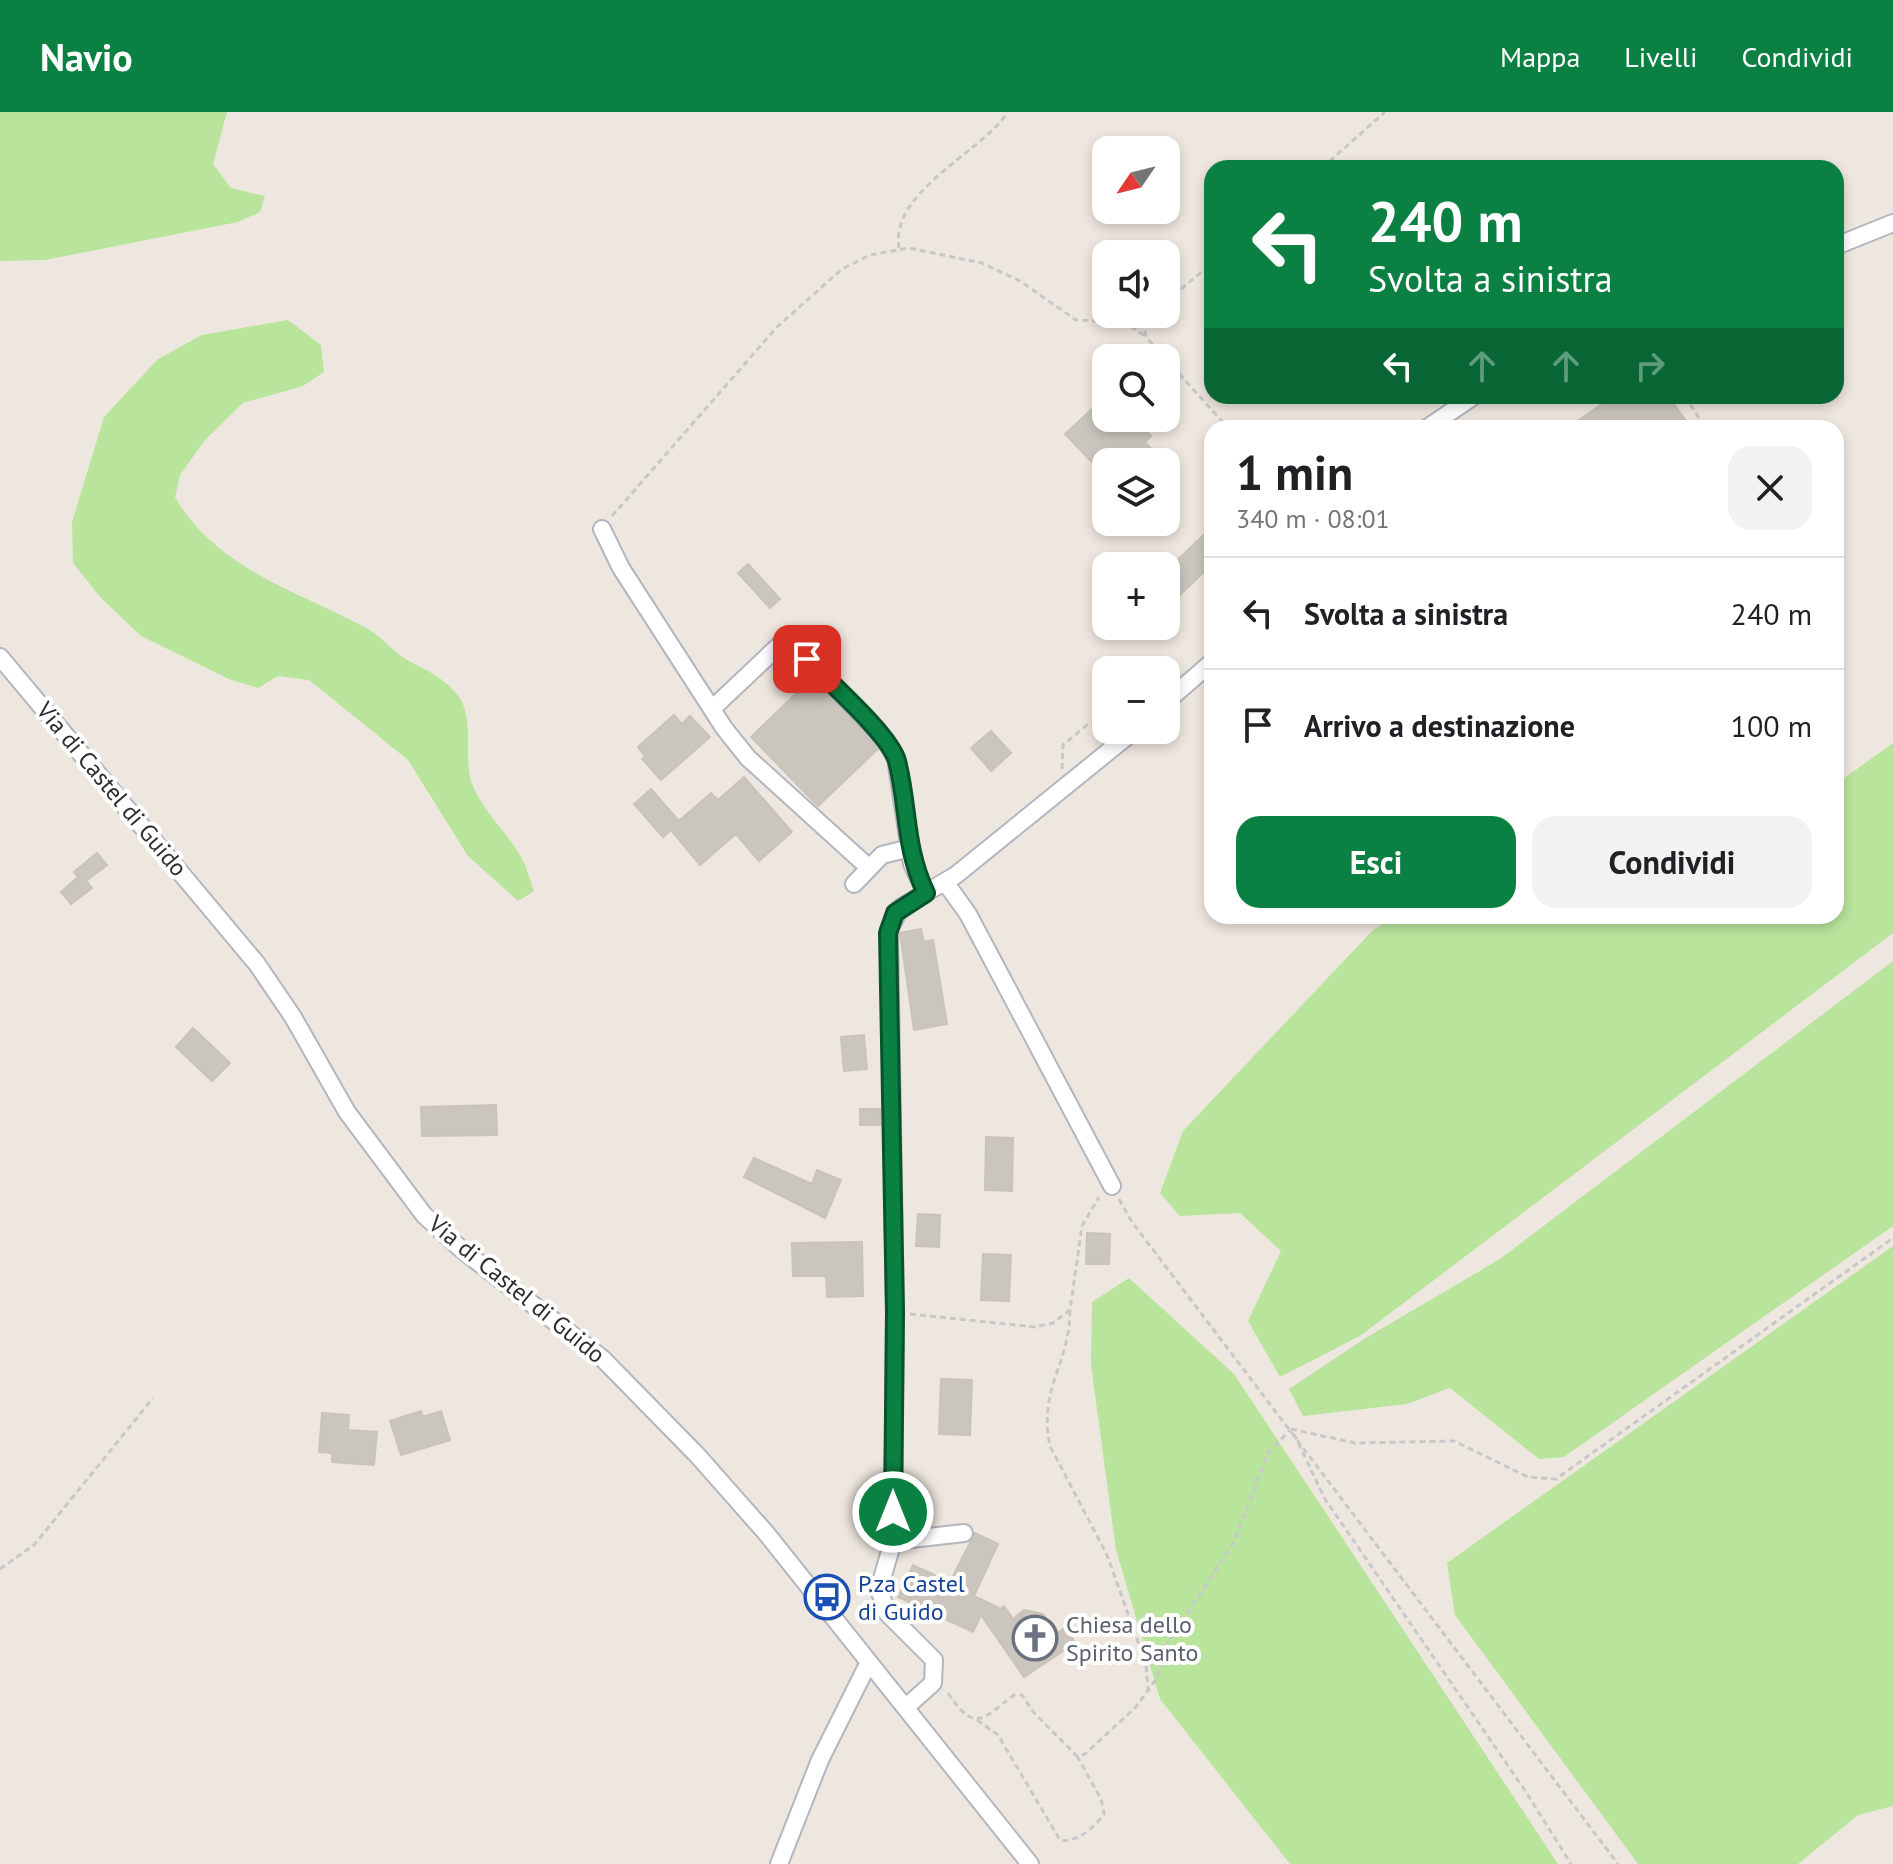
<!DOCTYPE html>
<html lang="it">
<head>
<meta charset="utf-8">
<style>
  :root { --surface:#fff; --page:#f2f2f2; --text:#202124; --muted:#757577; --line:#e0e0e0; --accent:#0b8043 }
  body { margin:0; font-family:"PT Sans",sans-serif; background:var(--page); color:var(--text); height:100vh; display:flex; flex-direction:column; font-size:30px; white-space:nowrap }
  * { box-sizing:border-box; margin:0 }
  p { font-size:26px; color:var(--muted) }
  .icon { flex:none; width:44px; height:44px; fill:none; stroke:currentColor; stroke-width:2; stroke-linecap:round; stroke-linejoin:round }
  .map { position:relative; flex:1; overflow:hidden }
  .details { position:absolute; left:1204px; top:308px; width:640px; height:504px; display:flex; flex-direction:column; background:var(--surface); border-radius:24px; box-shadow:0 4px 12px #0003 }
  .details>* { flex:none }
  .hud { position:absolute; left:1204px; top:48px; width:640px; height:244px; border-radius:24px; box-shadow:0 4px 12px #0003; background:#0b8043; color:#fff; overflow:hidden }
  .needle { width:52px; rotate:235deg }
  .tools { position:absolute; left:1092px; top:24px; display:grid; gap:16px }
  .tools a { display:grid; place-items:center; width:88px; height:88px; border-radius:16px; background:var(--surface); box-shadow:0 4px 12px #0003; font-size:40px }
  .pin { position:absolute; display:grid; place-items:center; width:68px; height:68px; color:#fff; margin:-34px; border-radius:16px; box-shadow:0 4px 12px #0006 }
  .me { position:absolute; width:88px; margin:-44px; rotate:0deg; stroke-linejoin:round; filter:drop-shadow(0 0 6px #0008) }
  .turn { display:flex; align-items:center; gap:28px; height:168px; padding:0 32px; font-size:36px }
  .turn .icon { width:104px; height:104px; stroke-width:2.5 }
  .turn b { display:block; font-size:56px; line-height:68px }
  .lanes { display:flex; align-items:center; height:76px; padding:0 32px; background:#0003; justify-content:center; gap:40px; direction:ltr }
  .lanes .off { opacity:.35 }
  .round { display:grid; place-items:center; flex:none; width:84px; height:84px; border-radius:24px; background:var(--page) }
  .overview { display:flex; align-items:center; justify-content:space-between; height:136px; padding:0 32px }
  h1 { font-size:48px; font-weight:600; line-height:60px }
  .primary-button { display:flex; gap:16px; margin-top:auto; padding:16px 32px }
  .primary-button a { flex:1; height:92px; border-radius:24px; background:var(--accent); color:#fff; font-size:32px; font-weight:600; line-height:92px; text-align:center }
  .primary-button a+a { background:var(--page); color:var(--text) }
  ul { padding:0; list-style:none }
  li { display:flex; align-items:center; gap:24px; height:112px; padding:0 32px; border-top:2px solid var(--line) }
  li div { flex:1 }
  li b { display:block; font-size:30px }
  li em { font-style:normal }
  header { display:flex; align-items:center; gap:48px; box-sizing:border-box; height:112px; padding:0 40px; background:var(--accent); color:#fff }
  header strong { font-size:38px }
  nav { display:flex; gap:44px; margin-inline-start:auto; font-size:28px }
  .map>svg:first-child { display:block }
</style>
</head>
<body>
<header>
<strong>Navio</strong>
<nav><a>Mappa</a><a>Livelli</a><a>Condividi</a></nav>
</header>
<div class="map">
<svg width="1893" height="1752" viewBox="0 0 1893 1752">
  <rect width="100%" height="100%" fill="#eee7df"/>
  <!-- green -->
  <path fill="#b9e49c" d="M0 0H227L213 52 231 76 265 84 260 100 238 110 45 148 0 149Z
    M288 208 321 233 324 260 303 274 243 291 205 328 180 363 175 385C217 458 299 479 368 517 382 525 392 539 406 547 425 558 440 563 456 581 476 603 463 643 471 669 481 698 506 718 521 745 527 755 530 768 534 779L518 789 468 744 408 648 309 568 278 564 258 576 229 567 141 524 100 485 73 451 72 410 104 305 158 247 202 223Z
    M1893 631V821L1360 1224 1280 1265 1248 1209 1281 1139 1240 1101 1180 1104 1160 1081 1183 1019 1373 818 1398 804H1836V672Z
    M1893 849V1114L1564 1345 1539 1347 1450 1276 1407 1292 1303 1304 1289 1277 1364 1227 1500 1147Z
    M1893 1134V1694L1858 1703 1798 1752H1638L1455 1503 1447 1451Z
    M1129 1166 1234 1262 1558 1752H1290L1160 1587 1116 1438 1091 1253 1092 1190Z"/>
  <!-- building -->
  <path fill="#cac5bd" stroke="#cac3b8" stroke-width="2" d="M1106 284V306H1134L1151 324 1145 330 1163 350H1106V365L1065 322Z
    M1613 284H1668L1691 316H1568Z
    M1212 415V452L1180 483 1166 469V459Z
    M748 452 780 487 770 496 738 461Z
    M811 567 878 637 818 694 751 625Z
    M674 603 682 612 690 604 710 625 661 668 642 647 645 645 638 635Z
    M991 619 1011 641 991 659 971 636Z
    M744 665 792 720 759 749 736 722 700 753 671 718 663 725 634 692 651 677 679 709 711 681 718 688Z
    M97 741 107 753 86 769 92 776 71 792 61 780 78 765 74 760Z
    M921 817 924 830 933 828 947 912 914 918 900 821Z
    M193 916 230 951 212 969 176 935Z
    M864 923 867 957 844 959 841 925Z
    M496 993 497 1023 422 1024 421 995Z
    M860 997H880V1013H860Z
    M986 1025 1013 1026 1012 1079 985 1078Z
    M754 1046 812 1072 817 1058 841 1068 825 1106 744 1065Z
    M918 1102 940 1103 939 1135 916 1134Z
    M1087 1121 1110 1122 1109 1152H1086Z
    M862 1130 863 1184 827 1185 826 1164H793L792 1131Z
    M983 1142 1011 1143 1009 1189 981 1188Z
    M941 1267 972 1268 970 1323 939 1322Z
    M421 1299 423 1305 441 1299 450 1328 401 1343 390 1309Z
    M322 1301 349 1303 348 1318 377 1320 374 1353 332 1350V1341L319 1340Z
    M975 1421 998 1432 974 1484 1001 1497 1004 1494 1013 1507 1024 1498 1043 1502 1056 1522 1066 1515 1075 1531 1024 1565 981 1503 973 1520 898 1485 913 1453 950 1470Z"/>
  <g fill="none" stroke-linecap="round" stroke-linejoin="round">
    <!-- minor casing -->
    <g stroke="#b3b6c0" stroke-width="20">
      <path id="minor" d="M1836 134 1893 111
        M1427 316 1474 284
        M602 417 621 456 724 616 748 646 867 754
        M0 545 257 852 293 905 347 1000 424 1103 461 1137 603 1247 698 1344 766 1421 1030 1752
        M1166 590 1212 550
        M714 595 787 526 886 629 896 647 912 752 926 781
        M945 770 968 802 1112 1074
        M854 772 882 743 910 736
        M893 1429 964 1421
        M906 1595 933 1571 934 1548 887 1501 879 1477 893 1429 895 1201 889 818 900 796 956 763 1135 618
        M779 1752 820 1648 868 1552"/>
    </g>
    <!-- path -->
    <path stroke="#c8c8c8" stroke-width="3" stroke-dasharray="6 4" stroke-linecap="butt" d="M1322 56 1385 0
      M899 136C890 79 980 42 1008 0
      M1166 190 1212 151
      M1153 202 1144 213 1146 225 1165 246
      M1166 247 1228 316
      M1685 284 1705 316
      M612 404 777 215 842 157 870 143 909 136 982 151 1020 169 1076 208 1125 210 1146 225
      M1062 657 1063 633 1087 613 1106 614
      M1119 1087 1132 1110 1618 1752
      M1070 1198C1070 1252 1038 1276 1050 1334L1107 1443 1146 1552 1148 1577
      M910 1202 1035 1215 1053 1211 1070 1198 1082 1114 1099 1085
      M1291 1317 1355 1331 1454 1329 1528 1365 1556 1367 1893 1126
      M1294 1322 1325 1387 1526 1680 1571 1752
      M0 1457 34 1433 153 1286
      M948 1581C975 1621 981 1608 1014 1583H1022L1034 1601 1077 1644 1085 1642 1135 1596 1157 1566 1167 1532 1234 1430 1268 1341 1290 1318
      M977 1608 998 1623 1060 1728C1077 1731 1094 1716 1104 1702L1101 1687 1077 1644"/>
    <!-- minor -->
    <use href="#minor" stroke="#fff" stroke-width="16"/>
  </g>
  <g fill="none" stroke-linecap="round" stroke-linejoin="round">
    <!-- route casing -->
    <g stroke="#07532c" stroke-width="20">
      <path id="route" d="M807 547C828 569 890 623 897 649 909 696 904 735 926 781L895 801 888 821 895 1201 893 1400"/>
    </g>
    <!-- route -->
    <use href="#route" stroke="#0b8043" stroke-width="14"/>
  </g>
  <!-- icons -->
  <defs>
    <g id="bus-ring" transform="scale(2.3)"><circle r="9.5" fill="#fff" stroke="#1a4fb4" stroke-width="1.5"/><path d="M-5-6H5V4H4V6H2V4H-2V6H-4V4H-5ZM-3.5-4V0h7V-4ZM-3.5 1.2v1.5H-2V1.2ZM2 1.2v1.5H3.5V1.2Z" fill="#1a4fb4"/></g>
    <g id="church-ring" transform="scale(2.3)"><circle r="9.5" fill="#fff" stroke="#6b7280" stroke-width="1.5"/><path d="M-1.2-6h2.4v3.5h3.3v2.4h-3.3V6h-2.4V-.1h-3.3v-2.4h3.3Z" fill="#6b7280"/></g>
  </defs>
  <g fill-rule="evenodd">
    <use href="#bus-ring" x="827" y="1485"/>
    <use href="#church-ring" x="1035" y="1526"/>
  </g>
  <g text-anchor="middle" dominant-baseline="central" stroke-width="8" stroke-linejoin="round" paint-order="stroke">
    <!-- street labels -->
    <g font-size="24" fill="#2d2d2d" stroke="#fff">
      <text transform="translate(112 677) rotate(50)">Via di Castel di Guido</text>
      <text transform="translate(517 1177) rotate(39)">Via di Castel di Guido</text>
    </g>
    <!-- transit labels -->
    <g font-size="24" fill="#164399" stroke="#fff" text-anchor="start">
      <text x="858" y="1471">P.za Castel<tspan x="858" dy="28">di Guido</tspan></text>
    </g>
    <!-- worship labels -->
    <g font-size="24" fill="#5b616d" stroke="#fff" text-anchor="start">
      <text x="1066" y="1512">Chiesa dello<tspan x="1066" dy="28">Spirito Santo</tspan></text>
    </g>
  </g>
</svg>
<div class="tools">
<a><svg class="needle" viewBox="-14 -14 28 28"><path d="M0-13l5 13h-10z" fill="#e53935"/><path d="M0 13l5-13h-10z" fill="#757577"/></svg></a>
<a><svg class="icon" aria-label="sound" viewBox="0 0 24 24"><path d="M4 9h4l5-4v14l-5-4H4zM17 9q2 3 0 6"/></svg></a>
<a><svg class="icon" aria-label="search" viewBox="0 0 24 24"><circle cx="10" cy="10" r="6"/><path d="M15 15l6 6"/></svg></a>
<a><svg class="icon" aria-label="layers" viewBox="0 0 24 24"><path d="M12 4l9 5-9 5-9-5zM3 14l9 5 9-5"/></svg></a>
<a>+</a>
<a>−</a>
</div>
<div class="pin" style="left:807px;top:547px;background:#d93025"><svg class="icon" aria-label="arrive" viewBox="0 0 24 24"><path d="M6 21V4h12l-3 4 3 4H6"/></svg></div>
<svg class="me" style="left:893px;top:1400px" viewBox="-20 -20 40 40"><circle r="17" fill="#0b8043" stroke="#fff" stroke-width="3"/><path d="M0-11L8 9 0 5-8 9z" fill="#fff"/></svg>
<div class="hud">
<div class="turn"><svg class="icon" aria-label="left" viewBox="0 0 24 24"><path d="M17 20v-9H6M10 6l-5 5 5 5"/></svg><div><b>240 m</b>Svolta a sinistra</div></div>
<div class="lanes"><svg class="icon" aria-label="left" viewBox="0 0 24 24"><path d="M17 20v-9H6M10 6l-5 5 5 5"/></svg><svg class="icon off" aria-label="ahead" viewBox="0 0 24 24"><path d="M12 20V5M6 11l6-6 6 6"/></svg><svg class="icon off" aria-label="ahead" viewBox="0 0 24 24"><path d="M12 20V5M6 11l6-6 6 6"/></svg><svg class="icon off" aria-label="right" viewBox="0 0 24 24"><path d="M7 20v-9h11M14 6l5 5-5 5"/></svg></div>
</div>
<section class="details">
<div class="overview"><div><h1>1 min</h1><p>340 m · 08:01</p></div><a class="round"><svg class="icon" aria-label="close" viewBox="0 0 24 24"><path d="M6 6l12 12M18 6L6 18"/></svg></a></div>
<ul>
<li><svg class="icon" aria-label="left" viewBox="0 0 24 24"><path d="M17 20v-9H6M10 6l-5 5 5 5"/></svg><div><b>Svolta a sinistra</b></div><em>240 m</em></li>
<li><svg class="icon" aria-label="arrive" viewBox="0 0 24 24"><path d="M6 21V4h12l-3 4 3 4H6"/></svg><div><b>Arrivo a destinazione</b></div><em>100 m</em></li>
</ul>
<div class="primary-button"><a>Esci</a><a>Condividi</a></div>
</section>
</div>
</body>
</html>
